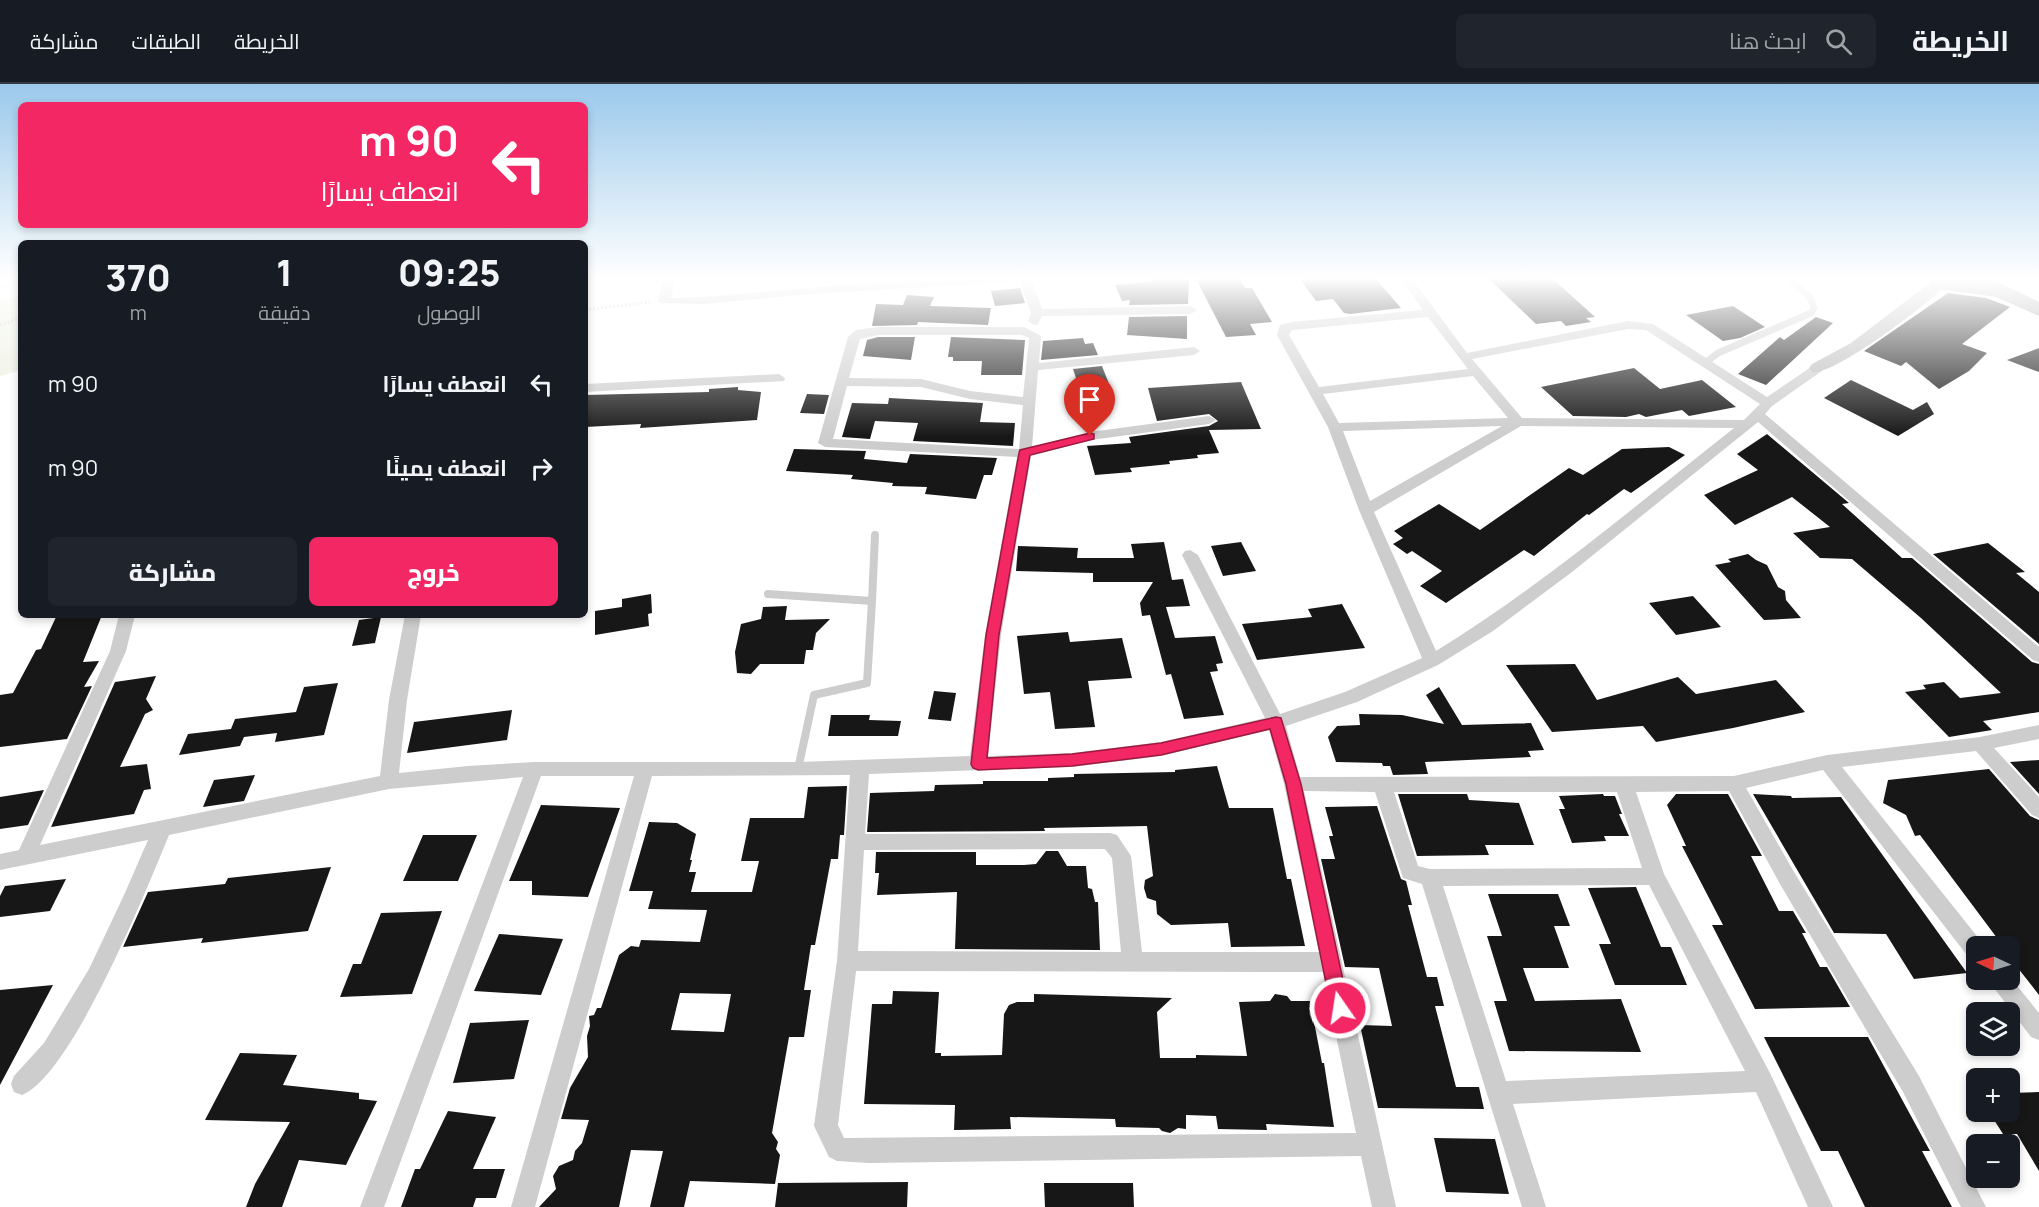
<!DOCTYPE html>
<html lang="ar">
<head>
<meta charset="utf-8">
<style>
  :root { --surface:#171b24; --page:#20242c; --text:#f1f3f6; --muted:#9ea1a6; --line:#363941; --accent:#f22763 }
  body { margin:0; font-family:Manrope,Cairo,sans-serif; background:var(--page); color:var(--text); direction:rtl; height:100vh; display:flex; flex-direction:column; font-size:22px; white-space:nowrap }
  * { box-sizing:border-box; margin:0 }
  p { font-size:20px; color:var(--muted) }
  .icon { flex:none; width:33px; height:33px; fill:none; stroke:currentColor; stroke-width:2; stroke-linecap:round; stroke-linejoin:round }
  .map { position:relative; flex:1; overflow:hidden; direction:ltr }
  .drawer { position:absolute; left:18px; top:156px; width:570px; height:378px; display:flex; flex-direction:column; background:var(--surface); border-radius:9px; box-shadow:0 3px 9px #0003; direction:rtl }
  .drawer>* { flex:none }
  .hud { position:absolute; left:18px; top:18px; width:570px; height:126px; border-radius:9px; box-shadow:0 3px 9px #0003; direction:rtl; background:#f22763; color:#fff; overflow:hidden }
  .needle { width:39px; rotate:274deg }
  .tools { position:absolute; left:1966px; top:852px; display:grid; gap:12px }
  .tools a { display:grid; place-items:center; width:54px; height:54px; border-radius:9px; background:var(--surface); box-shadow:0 3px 9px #0003; font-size:30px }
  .pin { position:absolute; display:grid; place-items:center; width:51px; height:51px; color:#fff; margin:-62px -26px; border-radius:50% 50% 50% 0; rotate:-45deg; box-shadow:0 0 6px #0007 }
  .pin .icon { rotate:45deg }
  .me { position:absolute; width:66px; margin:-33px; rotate:347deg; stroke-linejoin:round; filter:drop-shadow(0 0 4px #0008) }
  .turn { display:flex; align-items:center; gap:21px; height:126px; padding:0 30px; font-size:27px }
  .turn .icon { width:78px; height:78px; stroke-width:2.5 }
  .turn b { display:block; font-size:42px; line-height:51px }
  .eta { display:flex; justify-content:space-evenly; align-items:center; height:102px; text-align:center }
  .eta b { font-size:36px; font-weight:800; line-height:42px }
  .button { display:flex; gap:12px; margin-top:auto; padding:12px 30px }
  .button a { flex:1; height:69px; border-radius:9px; background:var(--accent); color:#fff; font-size:24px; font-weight:800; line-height:69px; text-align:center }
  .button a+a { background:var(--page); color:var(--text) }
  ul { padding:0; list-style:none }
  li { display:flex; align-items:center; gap:18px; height:84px; padding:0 30px }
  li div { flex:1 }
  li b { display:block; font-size:22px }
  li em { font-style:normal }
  header { display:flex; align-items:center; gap:36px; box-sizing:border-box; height:84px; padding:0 30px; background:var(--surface); border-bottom:2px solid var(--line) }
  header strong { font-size:28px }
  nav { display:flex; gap:33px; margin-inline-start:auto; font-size:21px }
  .search { width:420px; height:54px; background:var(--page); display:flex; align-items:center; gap:15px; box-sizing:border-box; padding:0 21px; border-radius:9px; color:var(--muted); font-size:22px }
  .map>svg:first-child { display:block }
</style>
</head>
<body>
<header>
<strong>الخريطة</strong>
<div class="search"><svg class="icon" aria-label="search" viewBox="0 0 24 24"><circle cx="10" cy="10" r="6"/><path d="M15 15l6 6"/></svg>ابحث هنا</div>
<nav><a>الخريطة</a><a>الطبقات</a><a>مشاركة</a></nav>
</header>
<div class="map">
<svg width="2039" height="1123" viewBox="0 0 2039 1123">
  <rect width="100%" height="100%" fill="#fff"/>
  <!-- green -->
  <path fill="#eaeedd" d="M21 212V286L0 292V216Z"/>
  <!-- building -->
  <path fill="#171717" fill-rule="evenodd" d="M1152 195H1189L1188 220 1129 221 1130 216 1122 217 1115 201 1151 198Z
    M1196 195H1240L1245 204H1252L1272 238 1250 240 1256 251 1226 253Z
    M1300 195H1376L1401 224 1350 230 1344 229 1333 215 1316 217Z
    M1489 195H1553L1595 233 1586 234 1591 238 1566 242 1561 237 1536 240Z
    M1020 204 1025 219 995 222 991 207Z
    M1948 209 1986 214 2010 223 1962 260 1987 269 1969 287 1939 305 1906 278 1901 282 1864 267Z
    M907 211 934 213 930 222 991 224 988 241 918 238 917 241 872 242 876 220 903 221Z
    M1733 222 1765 243 1740 254 1723 257 1686 231Z
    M1187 232V255L1127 251 1129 233Z
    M1816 233 1833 239 1766 301 1738 290 1780 253 1784 256Z
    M878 253H915L911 276 863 272 867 256Z
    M951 253 1025 256 1022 291H981L982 277H953V273H948Z
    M1083 254 1085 260 1093 259 1098 271 1041 276 1043 257Z
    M2039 264V288L2007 276Z
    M1102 282 1109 300 1079 303 1073 285Z
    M1634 284 1660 305 1702 296 1736 323 1689 332 1682 326 1646 333 1639 330 1626 333 1573 332 1541 303Z
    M1851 296 1913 326 1927 318 1934 330 1898 352 1824 314Z
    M1241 298 1261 345 1209 346 1219 369 1197 371 1198 374 1169 377 1170 380 1130 384 1132 388 1095 391 1087 362 1131 359 1129 353 1209 342 1218 337 1209 330 1157 337 1148 304Z
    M738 303V306L761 308 757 336 640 344 641 340 585 343V311L709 308V305Z
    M807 310 829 311 824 330 800 329Z
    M889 314 983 319 980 338 1015 339 1013 362 913 357 918 339 875 337 870 355 842 353 852 319 888 320Z
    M1767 350 1849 419 1842 420 1902 474H1912L2032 578 2039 580V628L1983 637 1992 646 1949 653 1905 608 1926 605 1923 601 1944 598 1960 614 2001 609 1921 534 1852 475 1820 474 1793 449 1830 443 1792 413 1735 441 1704 411 1758 386 1737 370Z
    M1669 363 1685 371 1631 409 1624 405 1589 431 1587 430 1534 472 1524 466 1446 519 1420 502 1442 487 1412 467 1407 470 1393 460 1403 454 1394 447 1439 420 1480 446 1569 384 1583 391 1622 365Z
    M794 365 866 367 864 375 907 379 910 370 997 374 992 391H984L976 415 925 410 927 403 892 402 893 399 851 395 853 391 786 387Z
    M1164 458 1172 496 1183 495 1190 522 1166 523 1175 554 1215 552 1223 579 1216 580 1218 587 1210 588 1224 631 1184 635 1171 590 1166 591 1150 531 1142 532 1140 519 1153 498H1093V489L1016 487 1018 462 1078 464 1077 474H1134L1131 460Z
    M1241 458 1256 487 1223 492 1211 462Z
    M1988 459 2025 488 2016 489 2039 508V560L1933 470Z
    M1748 470 1756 476 1767 481 1778 503 1785 507 1786 516 1801 534 1764 536 1715 481 1731 478 1728 475Z
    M651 510 652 529 648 530 649 542 595 551V527L622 523V515Z
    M1693 512 1721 543 1676 551 1649 519Z
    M1342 520 1365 564 1257 576 1242 540 1312 533 1308 525Z
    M787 522 785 536 830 535 816 549 813 566H806L804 580H760L751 590 737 589 735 568 741 540 761 535 763 523Z
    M57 531H102L83 578 99 577 84 603 92 602 67 655 0 663V611L13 609 36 566 41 565Z
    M381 533 375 559 352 562 359 536Z
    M1068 548 1070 558 1122 554 1132 594 1088 597 1095 643 1055 645 1050 608 1024 610 1017 552Z
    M1575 580 1597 616 1678 593 1696 610 1776 596 1805 628 1733 644 1656 658 1643 642 1552 648 1506 581Z
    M156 592 146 615 153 626 145 630 120 683 147 680 151 705 144 706 134 730 51 743 115 598Z
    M338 599 324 651 275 658 277 649 244 653 240 662 179 671 188 650 231 645 235 635 296 628 304 603Z
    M1439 603 1462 641 1531 639 1544 666 1528 667 1531 673 1425 678 1428 690 1393 691 1390 682H1383L1382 679 1336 678 1328 653 1337 642 1360 641 1359 630 1402 631 1444 640 1426 611Z
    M934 607 956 609 951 637 928 635Z
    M512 626 507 656 407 669 414 638Z
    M831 631H870L869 636 901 637 898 652H828Z
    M2039 676V710L2010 678Z
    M1217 682 1229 724H1273L1287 795H1291L1305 862 1231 863 1228 839 1171 841 1157 830 1156 817 1147 814 1144 804 1145 796 1153 792 1147 742 1044 744 1045 747 867 748 870 709 934 707 935 701 983 700V697H1048V694L1074 693V690L1175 688V686Z
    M1989 685 2030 732 2039 736V911L2010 874V862H2003L1920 751 1915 752 1906 731 1883 719 1888 696Z
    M255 691 244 717 203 723 214 696Z
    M847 702 844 751H840L838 775H831L815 861H811L804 906H811L804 953H789L772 1049 778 1058 776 1065 780 1071 775 1100 690 1097 684 1123H650L663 1067 631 1066 619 1123H539L556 1105 553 1092 559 1082 573 1076 575 1067 582 1059 589 1036 561 1035 570 1004 588 973 587 952 590 942 589 932 594 931 597 924H601L619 871 631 862 639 863 641 856 700 858 707 826 648 825 653 807H629L649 738 677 739 696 750 690 776H692L689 788H696L691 808H752L759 777H741L750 734H804L808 703ZM680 909 731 910 724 948 671 946Z
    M44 706 28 741 0 745V713Z
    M1398 710H1467L1469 716 1519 719 1534 761H1485L1489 771 1417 772Z
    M1603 710 1604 712H1615L1622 730H1619L1629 752H1604L1606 757 1572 759 1559 725H1565L1559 712Z
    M1676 710H1728L1762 772H1751L1779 827H1793L1806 849H1802L1820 883H1827L1850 923 1755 925 1712 841H1723L1682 762H1686L1667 721Z
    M1753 710 1791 712 1792 714 1841 713 1967 889 1914 895 1886 850 1834 849Z
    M541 721 620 724 588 813 532 811V797H509Z
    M1377 722 1401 795 1406 797 1412 821H1408L1427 893H1437L1444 922H1435L1456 1003H1479L1484 1025 1378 1024 1360 941 1392 942 1379 884 1345 883 1321 775H1335L1329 752H1333L1325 723Z
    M423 751H477L458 797H403Z
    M1046 767H1058L1067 782H1086L1088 804 1092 805 1095 818H1098L1100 866 955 865 957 808 877 811 879 789H875L876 768H976V781H1024L1036 780Z
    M331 783 308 847 201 859 203 854 123 863 148 808 225 800 228 794Z
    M66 795 50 827 0 833V812L5 802Z
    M1636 803 1661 863H1671L1687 901H1615L1599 860H1611L1588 804Z
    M1488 810H1558L1570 842H1554L1569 884H1523L1535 917 1621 915 1641 968 1509 967 1494 917H1507L1487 852H1502Z
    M442 827 412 910 340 913 353 880H361L381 829Z
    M499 850 563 855 541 911 474 907Z
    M53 901 0 1001V906Z
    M893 907 939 908 935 969H941V972L1002 971 1004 930 1009 921 1017 918H1034V910L1172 914 1157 928 1160 974H1196V971L1247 972 1239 918 1270 917 1275 910 1287 912 1291 917H1310L1322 979H1324L1334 1043 1266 1040 1267 1046 1218 1045 1216 1032 1186 1031V1045L1178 1044 1170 1049 1162 1047 1159 1044 1116 1043 1115 1035 1010 1033 1011 1045 954 1046 955 1021 864 1020 872 920H892Z
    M529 936 514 995 453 999 470 939Z
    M1764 953H1868L1930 1067H1922L1952 1123H1865L1838 1067H1821Z
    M240 969 297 971 283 1001 359 1009V1015L377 1017 346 1081 299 1076 282 1123H246L255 1100 290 1038 205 1036Z
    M2039 1008V1087L2017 1050H2003L1989 1028H2010V1009Z
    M448 1027 496 1033 473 1085H505L496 1114H476L473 1123H401L415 1085H420Z
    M1434 1054 1495 1055 1509 1110 1446 1108Z
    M908 1098 907 1123H775L778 1099Z
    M1044 1099H1133L1134 1123H1045Z"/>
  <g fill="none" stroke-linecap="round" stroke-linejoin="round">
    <!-- path -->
    <path stroke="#cdcdcd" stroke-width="3" stroke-dasharray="2 2" stroke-linecap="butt" d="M0 203 21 199
      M585 226 651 218
      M0 241 21 234"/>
    <!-- lane-far1 -->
    <path stroke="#cdcdcd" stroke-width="7" d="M1705 279 1718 269 1811 229 1814 224 1809 212 1789 195"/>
    <!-- lane -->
    <path stroke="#cdcdcd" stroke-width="8" d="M768 510 872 517 867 599 814 611 798 685
      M872 517 875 451"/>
    <!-- street -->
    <path fill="#cdcdcd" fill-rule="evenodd" d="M663 195H675L671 214C717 214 762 207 808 204 877 198 945 195 1014 195L1009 198 809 210 705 220 660 219 658 217Z
      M1019 195H1031L1042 225 1191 222 1197 226 1191 230 1042 232 1038 240 1034 241 1028 237 1031 229Z
      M1401 195H1412L1467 269 1628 237 1653 240 1767 313 1814 281H1822L1824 284 1822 287 1772 322 1765 330 2039 563V578L2033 576 1758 338 1572 488 1493 547 1438 581 1357 618 1286 642 1300 693 1734 692 1827 671 1980 653 2039 641V655L1994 664 2039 713V734L2032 731 1976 667 1842 683 1984 861 1977 862V877L1970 875 1823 686 1746 704 1794 788 1919 992 1986 1123H1961L1903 1008 1780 800 1729 707 1636 708 1664 790 1770 989 1833 1123H1808L1756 1008 1513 1020 1546 1123H1522L1422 800 1403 794 1375 708 1304 707 1396 1123H1372L1361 1072 869 1079 837 1077 829 1073 814 1042 837 877 850 691 652 692 535 1123H511L634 692H541L384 1123H360L523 693 389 705 169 751C147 805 72 991 22 1011L14 1008 11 1000 14 992 44 959 89 885 124 811 148 756 0 786V770L19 766 110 567 119 531H135L126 567 40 761 380 692 389 616 405 531H421L407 616 399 689 468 682 535 678H798L970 672 985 551 1017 373 825 363 818 359 848 253 856 246 878 243H1024L1041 252 1039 279 1194 263 1200 267 1194 271 1038 286 1032 363 1090 348 1209 332 1216 336 1209 340 1091 356 1031 372 1001 551 988 672 1072 669 1161 658 1265 634 1182 471 1185 467 1190 466 1198 471 1280 630 1345 608 1422 574 1359 426 1328 343 1277 251 1280 241 1292 238 1423 226ZM1428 233 1468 285 1319 303 1289 251 1292 246ZM1628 245 1646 246 1760 320 1744 336 1522 334 1472 275ZM878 251H1022L1029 254 1023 313 970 307 921 295 849 294 860 255ZM1473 292 1508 334 1339 339 1323 310ZM847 302 921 303 970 315 1023 321 1019 365 833 355ZM1502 342 1370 417 1343 347ZM1521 342 1734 344C1636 421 1542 502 1436 567L1374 428ZM1269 646 1284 700 1319 868H1142L1131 772 1117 751 1110 749 865 750 869 690 1072 683 1161 672ZM1394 708H1617L1642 784 1430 785 1418 782ZM1105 765 1112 774 1121 868 858 867 864 766ZM1649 801 1745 987 1506 997 1443 802ZM856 887 1323 888 1356 1049 844 1054 838 1041Z
      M779 290 785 294 784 297 585 308V300Z
      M2010 893 2039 929V956L2031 953 1988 896H2010Z"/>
    <!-- secondary -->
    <path fill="#bababa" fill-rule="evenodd" d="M1935 195H1952C1937 214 1833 293 1812 288L1809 284 1812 280 1851 259Z"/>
    <!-- highway -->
    <path fill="#979797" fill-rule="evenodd" d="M1932 195H1992L2039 218V232L1996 213 1932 204 1929 200Z"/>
  </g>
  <!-- sky -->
  <linearGradient id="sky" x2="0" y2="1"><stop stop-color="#9bc9eb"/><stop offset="0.55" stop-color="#fff"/><stop offset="1" stop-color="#fff" stop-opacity="0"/></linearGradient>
  <rect width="2039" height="353" fill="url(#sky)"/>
  <!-- route -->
  <path fill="#f22763" stroke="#9d1940" stroke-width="1.5" d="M1090 349 1094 350V355L1030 371 999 551 987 674 1072 670 1161 659 1276 633 1281 634 1301 700 1349 924 1347 930 1340 932 1334 930 1331 924 1286 700 1270 645 1161 671 1072 682 978 686 973 684 971 680 986 551 1019 369 1020 366Z"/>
</svg>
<div class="tools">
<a><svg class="needle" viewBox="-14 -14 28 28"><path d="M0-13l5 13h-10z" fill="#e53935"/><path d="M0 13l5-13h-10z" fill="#9ea1a6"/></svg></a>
<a><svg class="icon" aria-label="layers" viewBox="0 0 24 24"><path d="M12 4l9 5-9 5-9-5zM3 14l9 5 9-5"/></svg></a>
<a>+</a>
<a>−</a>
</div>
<div class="pin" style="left:1090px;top:352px;background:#d93025"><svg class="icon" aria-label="arrive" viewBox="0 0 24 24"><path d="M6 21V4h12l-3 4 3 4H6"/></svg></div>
<svg class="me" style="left:1340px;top:924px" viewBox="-20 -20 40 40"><circle r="17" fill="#f22763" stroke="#fff" stroke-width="3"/><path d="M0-11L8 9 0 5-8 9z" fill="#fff"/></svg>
<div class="hud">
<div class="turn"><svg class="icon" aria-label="left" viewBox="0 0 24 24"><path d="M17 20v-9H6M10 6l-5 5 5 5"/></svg><div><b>90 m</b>انعطف يسارًا</div></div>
</div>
<section class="drawer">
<div class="eta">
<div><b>09:25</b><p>الوصول</p></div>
<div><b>1</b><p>دقيقة</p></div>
<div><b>370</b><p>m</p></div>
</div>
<ul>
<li><svg class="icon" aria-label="left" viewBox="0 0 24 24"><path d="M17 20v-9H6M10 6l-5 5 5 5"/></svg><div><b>انعطف يسارًا</b></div><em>90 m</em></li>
<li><svg class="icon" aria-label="right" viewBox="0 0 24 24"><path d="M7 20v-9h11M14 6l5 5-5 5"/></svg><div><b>انعطف يمينًا</b></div><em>90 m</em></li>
</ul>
<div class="button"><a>خروج</a><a>مشاركة</a></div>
</section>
</div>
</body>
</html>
